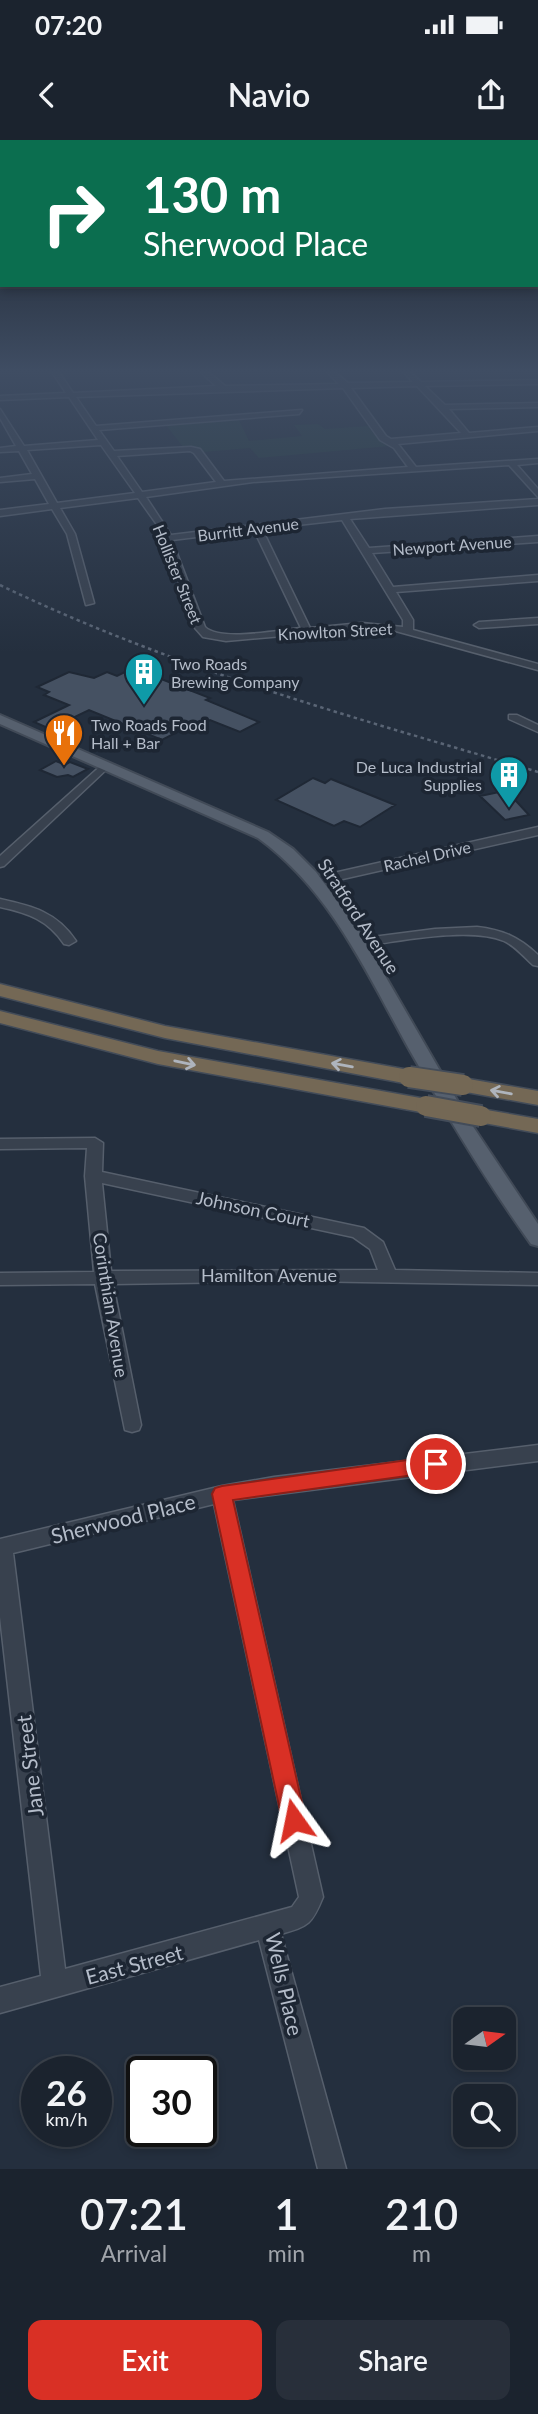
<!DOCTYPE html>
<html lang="en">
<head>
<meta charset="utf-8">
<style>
  :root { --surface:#1b232e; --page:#282f3a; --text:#f1f3f6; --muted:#a0a4aa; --line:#39404a; --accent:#d93025 }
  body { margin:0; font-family:Lato,sans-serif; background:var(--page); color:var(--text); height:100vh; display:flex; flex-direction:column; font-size:26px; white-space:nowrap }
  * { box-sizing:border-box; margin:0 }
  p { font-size:23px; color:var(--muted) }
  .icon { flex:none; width:38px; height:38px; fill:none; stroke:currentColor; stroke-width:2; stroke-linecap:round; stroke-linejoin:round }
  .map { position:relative; height:2029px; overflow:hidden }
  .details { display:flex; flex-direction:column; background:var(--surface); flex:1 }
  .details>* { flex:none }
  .top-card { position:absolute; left:0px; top:0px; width:539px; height:147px; box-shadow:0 4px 10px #0003,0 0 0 2px var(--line); background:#0b6e4f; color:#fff; overflow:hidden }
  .needle { width:46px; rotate:76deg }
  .buttons { position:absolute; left:453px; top:1867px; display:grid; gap:14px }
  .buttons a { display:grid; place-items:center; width:63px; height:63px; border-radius:14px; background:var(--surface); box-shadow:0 4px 10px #0003,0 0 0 2px var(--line); font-size:35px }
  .speed { position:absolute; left:21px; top:1916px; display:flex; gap:14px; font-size:35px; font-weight:700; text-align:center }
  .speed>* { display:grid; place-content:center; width:91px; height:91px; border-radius:50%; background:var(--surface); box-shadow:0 4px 10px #0003,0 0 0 2px var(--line); line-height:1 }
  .speed small { font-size:18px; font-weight:400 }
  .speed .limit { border:4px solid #111; border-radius:10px; background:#fff; color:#111 }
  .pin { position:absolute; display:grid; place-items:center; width:60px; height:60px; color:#fff; margin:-30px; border:4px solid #fff; border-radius:50%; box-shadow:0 2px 7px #0007 }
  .me { position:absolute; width:77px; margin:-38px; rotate:348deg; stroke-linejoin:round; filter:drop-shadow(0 0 5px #0008) }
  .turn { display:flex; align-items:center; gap:24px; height:147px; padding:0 28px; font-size:32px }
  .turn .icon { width:91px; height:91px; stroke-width:2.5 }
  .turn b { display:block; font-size:49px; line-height:60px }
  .eta { display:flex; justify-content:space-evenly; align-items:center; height:119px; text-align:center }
  .eta b { font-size:42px; font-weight:600; line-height:49px }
  .cta { display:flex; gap:14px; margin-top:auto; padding:14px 28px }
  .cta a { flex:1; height:80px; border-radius:14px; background:var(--accent); color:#fff; font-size:28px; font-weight:600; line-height:80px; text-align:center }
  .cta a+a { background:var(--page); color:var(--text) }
  .status { display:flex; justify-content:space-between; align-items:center; height:49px; padding:0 35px; background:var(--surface); direction:ltr }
  .status svg { height:19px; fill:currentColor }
  header { display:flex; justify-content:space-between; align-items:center; height:91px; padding:0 28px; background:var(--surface); font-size:32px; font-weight:600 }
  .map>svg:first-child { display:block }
</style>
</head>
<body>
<div class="status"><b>07:20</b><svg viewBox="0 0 49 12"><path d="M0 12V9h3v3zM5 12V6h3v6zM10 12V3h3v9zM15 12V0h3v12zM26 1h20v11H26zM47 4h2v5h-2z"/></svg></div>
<header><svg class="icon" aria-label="back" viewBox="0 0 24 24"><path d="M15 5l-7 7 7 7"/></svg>Navio<svg class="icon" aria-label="share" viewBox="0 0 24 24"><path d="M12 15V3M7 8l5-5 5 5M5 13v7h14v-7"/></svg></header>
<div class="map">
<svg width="538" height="2029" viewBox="0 0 538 2029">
  <rect width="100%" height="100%" fill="#242f3e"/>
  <!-- green -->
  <path fill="#263c3f" d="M238 278 249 301 302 296 294 285 318 284 325 289 368 286 378 299 390 306 259 318 250 308 203 312 196 308 183 307 165 284Z"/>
  <!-- building -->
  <path fill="#455162" stroke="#1f2835" stroke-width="2" d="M133 528 210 558 206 560 259 582 240 592 210 580 185 593 179 591 162 600 89 570 50 589 34 582 69 565 44 555 49 552 37 547 69 532 94 538 107 532 117 536Z
    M56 621 65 625 70 622 88 629 73 637 68 635 57 637 40 630Z
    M313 638 325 643 331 639 395 665 360 687 344 681 334 686 276 660Z
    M504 651 517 662 529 675 505 680 480 656Z"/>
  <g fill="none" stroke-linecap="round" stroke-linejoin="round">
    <!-- minor casing -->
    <g stroke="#565f6c" stroke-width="3">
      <path id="minor" d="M50 229H57L73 253 216 246 197 229H205L225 246 339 244 324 229H331L348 243 413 242 400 229H407L421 242 538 240V244L425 246 445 265 538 263V267L449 269 469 293 538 287V291L398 304 416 327 538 319V323L517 325 538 349V357L509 325 253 342 146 357 171 395 385 369 538 359V365L350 379 369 408 538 396V402L372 413 393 447 538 435V441L396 452 413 480V490L538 524V530L392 490 362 489 226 501 203 497 195 488 160 389 138 358 60 368 75 394 94 463 86 465 67 394 52 369 0 376V370L49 364 35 339 0 342V338L32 334 19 311 0 312V308L16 306 0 278V269L24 306 98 300 69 257 0 260V256L66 253ZM417 246 461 293 391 299 386 296 351 248ZM343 248 380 300 394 308 408 327 224 341 200 309 191 307 114 311 99 290 299 274 302 270 96 286 76 257ZM101 305 135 353 57 363 27 310ZM190 311 194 313 216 342 142 352 117 316ZM342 380 403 480V487L362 483 310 488 262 389ZM254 390 301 488C279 490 220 502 205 487L172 400Z
        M538 478V484L479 488 474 485 479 482Z
        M509 575H517L538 585V592L509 579Z
        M105 622 111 625 109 627 4 726 0 727V716Z
        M538 687V695L316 745 310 741 316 737Z
        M0 759C32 766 57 772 76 801L69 805 64 804C48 780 28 773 0 767Z
        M477 787C503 790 519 797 538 815V826L533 825C524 817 515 806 504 801 469 786 395 802 357 807L350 803 357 799 435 789Z
        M95 998 103 1003 102 1032 364 1088 383 1102 395 1130 538 1133V1145L303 1141 113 1144 141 1285 139 1290 132 1292 125 1290 95 1144 0 1145V1133L94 1132 85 1036 87 1008 0 1009V999ZM102 1043 353 1097 370 1109 378 1130 111 1131Z
        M538 1305V1321L233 1360 323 1757C312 1784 309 1786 281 1794L346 2029H318L259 1800 0 1873V1847L41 1836 0 1477V1399L222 1346 274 1337ZM214 1364 299 1757 292 1767 65 1829 13 1413Z"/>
    </g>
    <!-- major casing -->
    <g stroke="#414a57" stroke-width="4">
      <path id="major" d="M0 575 268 692 293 709 316 732 358 789 468 979 538 1084V1106L531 1104C486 1041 447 976 409 909 366 832 331 751 258 698L0 584Z"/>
    </g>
    <!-- highway casing -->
    <g stroke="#434c59" stroke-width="3">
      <path id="highway" d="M0 844 165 886 409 930 417 932 420 937 417 942 409 944 165 898 0 856Z
        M0 871 158 911 426 959 434 961 437 966 434 971 426 973 158 924 0 883Z
        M463 938 538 951V965L455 950 452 945 455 940Z
        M481 969 538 979V993L473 981 470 976 473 971Z"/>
    </g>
    <!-- minor -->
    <use href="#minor" fill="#38414e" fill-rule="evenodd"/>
    <!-- major -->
    <use href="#major" fill="#56606e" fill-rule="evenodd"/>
    <!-- highway -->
    <use href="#highway" fill="#746855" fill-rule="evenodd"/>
    <!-- rail -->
    <path stroke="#5a6575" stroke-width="2.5" stroke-dasharray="3.5 3.5" stroke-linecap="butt" d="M0 445C174 529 353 577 538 632"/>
    <!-- highway-bridge casing -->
    <g stroke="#434c59" stroke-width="24" stroke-linecap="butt">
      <path id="highway-bridge" d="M409 937 463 945
        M426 966 481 976"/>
    </g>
    <!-- highway-bridge -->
    <use href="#highway-bridge" stroke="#746855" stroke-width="20"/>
  </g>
  <!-- one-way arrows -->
  <defs><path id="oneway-shaft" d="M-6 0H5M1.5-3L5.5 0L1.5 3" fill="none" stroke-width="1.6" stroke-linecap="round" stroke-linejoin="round" transform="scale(1.75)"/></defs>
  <g stroke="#aeb4bd">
    <use href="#oneway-shaft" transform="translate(185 923) rotate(12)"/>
    <use href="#oneway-shaft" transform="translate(342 925) rotate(-170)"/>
    <use href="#oneway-shaft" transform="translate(501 952) rotate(-170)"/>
  </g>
  <!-- sky -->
  <linearGradient id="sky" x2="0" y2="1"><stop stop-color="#141a22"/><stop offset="0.45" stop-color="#3f4d63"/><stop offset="1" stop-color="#3f4d63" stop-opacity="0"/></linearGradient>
  <rect width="538" height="513" fill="url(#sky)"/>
  <!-- route -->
  <path fill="#d93025" stroke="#8d1f18" stroke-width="2" d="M436 1316 443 1318 446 1324 443 1329 436 1332 233 1360 306 1680 302 1688 294 1692 286 1688 282 1680 212 1354 215 1348 222 1346Z"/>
  <!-- icons -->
  <defs>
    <g id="building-pin" transform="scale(2.0125)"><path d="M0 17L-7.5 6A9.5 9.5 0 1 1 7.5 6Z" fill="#0f9aa8" stroke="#1d2633"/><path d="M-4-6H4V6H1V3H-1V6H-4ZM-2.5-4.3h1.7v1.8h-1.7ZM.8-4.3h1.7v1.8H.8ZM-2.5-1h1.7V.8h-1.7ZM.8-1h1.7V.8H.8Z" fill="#fff"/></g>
    <g id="restaurant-pin" transform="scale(2.0125)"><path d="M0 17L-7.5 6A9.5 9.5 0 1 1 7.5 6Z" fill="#e8710a" stroke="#1d2633"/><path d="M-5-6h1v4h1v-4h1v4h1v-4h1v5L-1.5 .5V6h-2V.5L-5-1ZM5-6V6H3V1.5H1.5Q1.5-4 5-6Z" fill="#fff"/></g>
  </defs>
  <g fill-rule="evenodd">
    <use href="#building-pin" x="144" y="532"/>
    <use href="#restaurant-pin" x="64" y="593"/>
    <use href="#building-pin" x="509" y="635"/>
  </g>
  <g text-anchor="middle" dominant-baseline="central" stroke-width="7" stroke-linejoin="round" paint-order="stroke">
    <!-- far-street labels -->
    <g font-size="16" fill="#b4bcc9" stroke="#1d2633">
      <text transform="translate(248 389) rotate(-7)">Burritt Avenue</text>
      <text transform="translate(452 405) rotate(-4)">Newport Avenue</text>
      <text transform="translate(178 434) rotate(68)">Hollister Street</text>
      <text transform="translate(335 491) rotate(-3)">Knowlton Street</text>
      <text transform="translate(427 716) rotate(-13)">Rachel Drive</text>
    </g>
    <!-- far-poi labels -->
    <g font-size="16" fill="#b4bcc9" stroke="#1d2633" text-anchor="start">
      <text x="171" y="523">Two Roads<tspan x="171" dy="18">Brewing Company</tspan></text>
      <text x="91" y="584">Two Roads Food<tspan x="91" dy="18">Hall + Bar</tspan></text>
      <text x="482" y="626" text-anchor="end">De Luca Industrial<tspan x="482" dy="18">Supplies</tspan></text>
    </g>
    <!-- street labels -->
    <g font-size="18" fill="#b4bcc9" stroke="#1d2633">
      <text transform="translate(359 776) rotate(57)">Stratford Avenue</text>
      <text transform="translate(253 1069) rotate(12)">Johnson Court</text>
      <text x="269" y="1135">Hamilton Avenue</text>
      <text transform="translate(111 1165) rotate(81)">Corinthian Avenue</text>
    </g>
    <!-- near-street labels -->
    <g font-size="21" fill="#b4bcc9" stroke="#1d2633">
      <text transform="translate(123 1378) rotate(-14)">Sherwood Place</text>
      <text transform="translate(29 1626) rotate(-97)">Jane Street</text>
      <text transform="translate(134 1824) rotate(-15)">East Street</text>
      <text transform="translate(285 1844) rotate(77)">Wells Place</text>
    </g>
  </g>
</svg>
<div class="buttons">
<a><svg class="needle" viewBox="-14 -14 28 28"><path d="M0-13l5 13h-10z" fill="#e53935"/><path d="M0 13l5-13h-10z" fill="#a0a4aa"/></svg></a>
<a><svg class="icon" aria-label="search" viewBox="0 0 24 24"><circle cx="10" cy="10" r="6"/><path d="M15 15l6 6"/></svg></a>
</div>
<div class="speed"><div>26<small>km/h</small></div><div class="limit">30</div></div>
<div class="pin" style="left:436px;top:1324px;background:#d93025"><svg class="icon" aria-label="arrive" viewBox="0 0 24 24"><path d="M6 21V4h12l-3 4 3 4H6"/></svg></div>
<svg class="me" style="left:294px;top:1680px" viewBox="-20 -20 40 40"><path d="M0-17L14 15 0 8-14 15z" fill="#d93025" stroke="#fff" stroke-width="4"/></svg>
<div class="top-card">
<div class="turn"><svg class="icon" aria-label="right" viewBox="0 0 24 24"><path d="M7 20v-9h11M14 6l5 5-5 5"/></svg><div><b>130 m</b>Sherwood Place</div></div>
</div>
</div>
<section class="details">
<div class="eta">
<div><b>07:21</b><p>Arrival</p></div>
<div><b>1</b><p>min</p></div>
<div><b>210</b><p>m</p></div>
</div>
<div class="cta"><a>Exit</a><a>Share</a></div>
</section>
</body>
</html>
